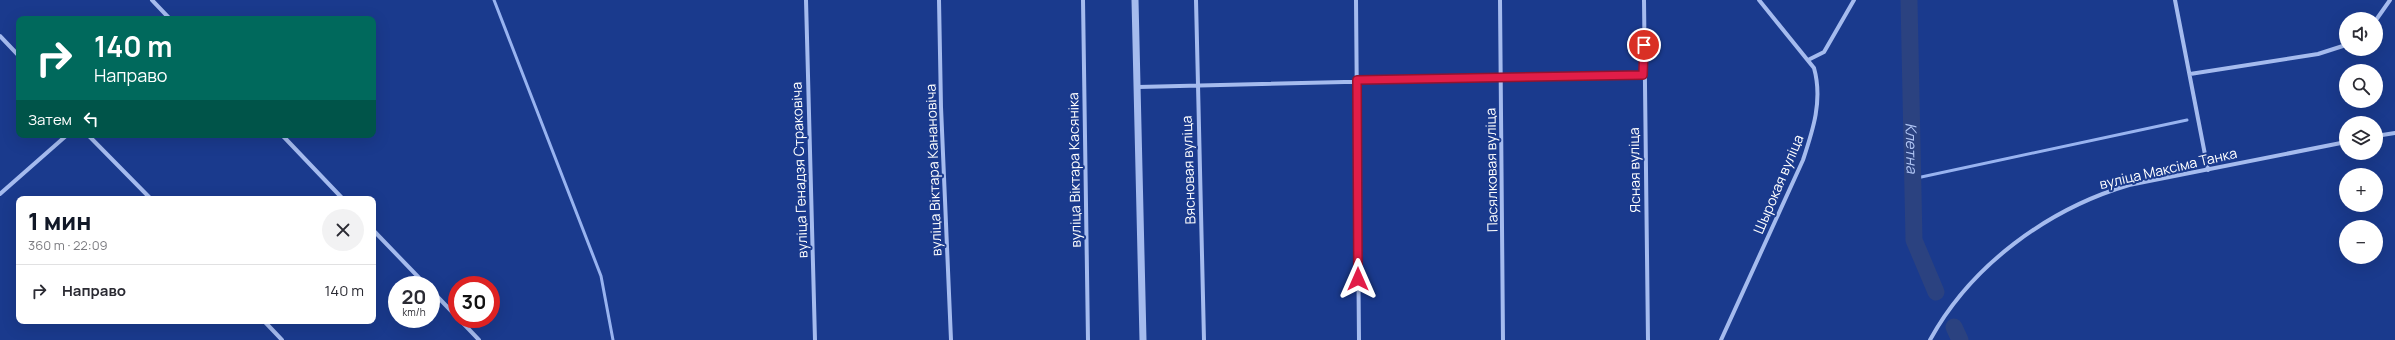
<!DOCTYPE html>
<html lang="ru">
<head>
<meta charset="utf-8">
<style>
  :root { --surface:#fff; --page:#f2f2f3; --text:#2b2b33; --muted:#7c7c81; --line:#e1e1e2; --accent:#111827 }
  body { margin:0; font-family:Manrope,sans-serif; background:var(--page); color:var(--text); height:100vh; display:flex; flex-direction:column; font-size:15px; white-space:nowrap }
  * { box-sizing:border-box; margin:0 }
  p { font-size:13px; color:var(--muted) }
  .icon { flex:none; width:22px; height:22px; fill:none; stroke:currentColor; stroke-width:2; stroke-linecap:round; stroke-linejoin:round }
  .map { position:relative; flex:1; overflow:hidden }
  .details { position:absolute; left:16px; top:196px; width:360px; height:128px; display:flex; flex-direction:column; background:var(--surface); border-radius:8px; box-shadow:0 4px 16px #0002 }
  .details>* { flex:none }
  .guide { position:absolute; left:16px; top:16px; width:360px; height:122px; border-radius:8px; box-shadow:0 4px 16px #0002; background:#00695c; color:#fff; overflow:hidden }
  .buttons { position:absolute; left:2339px; top:12px; display:grid; gap:8px }
  .buttons a { display:grid; place-items:center; width:44px; height:44px; border-radius:50%; background:var(--surface); box-shadow:0 4px 16px #0002; font-size:20px }
  .speed { position:absolute; left:388px; top:276px; display:flex; gap:8px; font-size:20px; font-weight:700; text-align:center }
  .speed>* { display:grid; place-content:center; width:52px; height:52px; border-radius:50%; background:var(--surface); box-shadow:0 4px 16px #0002; line-height:1 }
  .speed small { font-size:10px; font-weight:400 }
  .speed .limit { border:6px solid #d22; background:#fff; color:#111 }
  .pin { position:absolute; display:grid; place-items:center; width:34px; height:34px; color:#fff; margin:-17px; border:2px solid #fff; border-radius:50%; box-shadow:0 1px 4px #0007 }
  .me { position:absolute; width:44px; margin:-22px; rotate:0deg; stroke-linejoin:round; filter:drop-shadow(0 0 3px #0008) }
  .turn { display:flex; align-items:center; gap:14px; height:84px; padding:0 12px; font-size:18px }
  .turn .icon { width:52px; height:52px; stroke-width:2.5 }
  .turn b { display:block; font-size:28px; line-height:34px }
  .then { display:flex; align-items:center; height:38px; padding:0 12px; background:#0003; gap:8px; font-size:15px }
  .round { display:grid; place-items:center; flex:none; width:42px; height:42px; border-radius:21px; background:var(--page) }
  .overview { display:flex; align-items:center; justify-content:space-between; height:68px; padding:0 12px }
  h1 { font-size:24px; font-weight:800; line-height:30px; color:var(--accent) }
  ul { padding:0; list-style:none }
  li { display:flex; align-items:center; gap:12px; height:52px; padding:0 12px; border-top:1px solid var(--line) }
  li div { flex:1 }
  li b { display:block; font-size:15px }
  li em { font-style:normal }
  .map>svg:first-child { display:block }
</style>
</head>
<body>
<div class="map">
<svg width="2395" height="340" viewBox="0 0 2395 340">
  <rect width="100%" height="100%" fill="#1a3a8d"/>
  <g fill="none" stroke-linecap="round" stroke-linejoin="round">
    <!-- stream -->
    <path stroke="#98b3f0" stroke-width="3" d="M494 0 601 276 613 340
      M1912 179 2187 120"/>
    <!-- river -->
    <g stroke="#2b4280" stroke-width="17">
      <path id="s1" d="M1909 0 1914 240 1936 292"/>
      <path d="M1954 327 1960 340"/>
    </g>
    <!-- minor -->
    <path stroke="#a5bbee" stroke-width="4" d="M152 0 170 19
      M806 0 815 340
      M939 0 941 107 951 340
      M1083 0 1088 340
      M1196 0 1204 340
      M1356 0 1359 340
      M1500 0 1503 340
      M1644 0 1648 340
      M2175 0 2208 170
      M2376 20 2390 0
      M0 36 19 56
      M1808 60 1824 52 1854 0
      M2190 74 2318 54 2346 45
      M1138 87 1643 75
      M88 135 151 199
      M282 135 343 199
      M2376 136 2395 133
      M0 194 67 135
      M373 230 426 285
      M431 290 457 317
      M459 319 479 340
      M264 321 282 340
      M1721 340 1803 160C1813 130 1823 100 1814 68L1759 0
      M1930 340C1971 265 2048 209 2129 185L2346 142"/>
    <!-- tertiary -->
    <path stroke="#a5bbee" stroke-width="7" d="M1135 0 1143 340"/>
  </g>
  <g fill="none" stroke-linecap="round" stroke-linejoin="round">
    <!-- route casing -->
    <g stroke="#92132f" stroke-width="10">
      <path id="route" d="M1358 279 1357 80 1643 75 1644 45"/>
    </g>
    <!-- route -->
    <use href="#route" stroke="#e11d48" stroke-width="7"/>
  </g>
  <g text-anchor="middle" dominant-baseline="central" stroke-width="4" stroke-linejoin="round" paint-order="stroke">
    <!-- street labels -->
    <g font-size="14" fill="#fff" stroke="#1a3a8d">
      <text transform="translate(2168 168) rotate(-13)">вуліца Максіма Танка</text>
      <text transform="translate(799 170) rotate(-92)">вуліца Генадзя Страковіча</text>
      <text transform="translate(933 170) rotate(-92)">вуліца Віктара Канановіча</text>
      <text transform="translate(1074 170) rotate(-91)">вуліца Віктара Касяніка</text>
      <text transform="translate(1188 170) rotate(-92)">Вясновая вуліца</text>
      <text transform="translate(1491 170) rotate(-91)">Пасялковая вуліца</text>
      <text transform="translate(1634 170) rotate(-91)">Ясная вуліца</text>
      <text transform="translate(1778 184) rotate(-67)">Шырокая вуліца</text>
    </g>
    <!-- water labels -->
    <g font-size="15" font-style="italic" fill="#b1c6f5" stroke="#1a3a8d">
      <text stroke="none"><textPath href="#s1" startOffset="148">Клетна</textPath></text>
    </g>
  </g>
</svg>
<div class="buttons">
<a><svg class="icon" aria-label="sound" viewBox="0 0 24 24"><path d="M4 9h4l5-4v14l-5-4H4zM17 9q2 3 0 6"/></svg></a>
<a><svg class="icon" aria-label="search" viewBox="0 0 24 24"><circle cx="10" cy="10" r="6"/><path d="M15 15l6 6"/></svg></a>
<a><svg class="icon" aria-label="layers" viewBox="0 0 24 24"><path d="M12 4l9 5-9 5-9-5zM3 14l9 5 9-5"/></svg></a>
<a>+</a>
<a>−</a>
</div>
<div class="speed"><div>20<small>km/h</small></div><div class="limit">30</div></div>
<div class="pin" style="left:1644px;top:45px;background:#d93025"><svg class="icon" aria-label="arrive" viewBox="0 0 24 24"><path d="M6 21V4h12l-3 4 3 4H6"/></svg></div>
<svg class="me" style="left:1358px;top:279px" viewBox="-20 -20 40 40"><path d="M0-17L14 15 0 8-14 15z" fill="#e11d48" stroke="#fff" stroke-width="4"/></svg>
<div class="guide">
<div class="turn"><svg class="icon" aria-label="right" viewBox="0 0 24 24"><path d="M7 20v-9h11M14 6l5 5-5 5"/></svg><div><b>140 m</b>Направо</div></div>
<div class="then">Затем<svg class="icon" aria-label="left" viewBox="0 0 24 24"><path d="M17 20v-9H6M10 6l-5 5 5 5"/></svg></div>
</div>
<section class="details">
<div class="overview"><div><h1>1 мин</h1><p>360 m · 22:09</p></div><a class="round"><svg class="icon" aria-label="close" viewBox="0 0 24 24"><path d="M6 6l12 12M18 6L6 18"/></svg></a></div>
<ul>
<li><svg class="icon" aria-label="right" viewBox="0 0 24 24"><path d="M7 20v-9h11M14 6l5 5-5 5"/></svg><div><b>Направо</b></div><em>140 m</em></li>
</ul>
</section>
</div>
</body>
</html>
